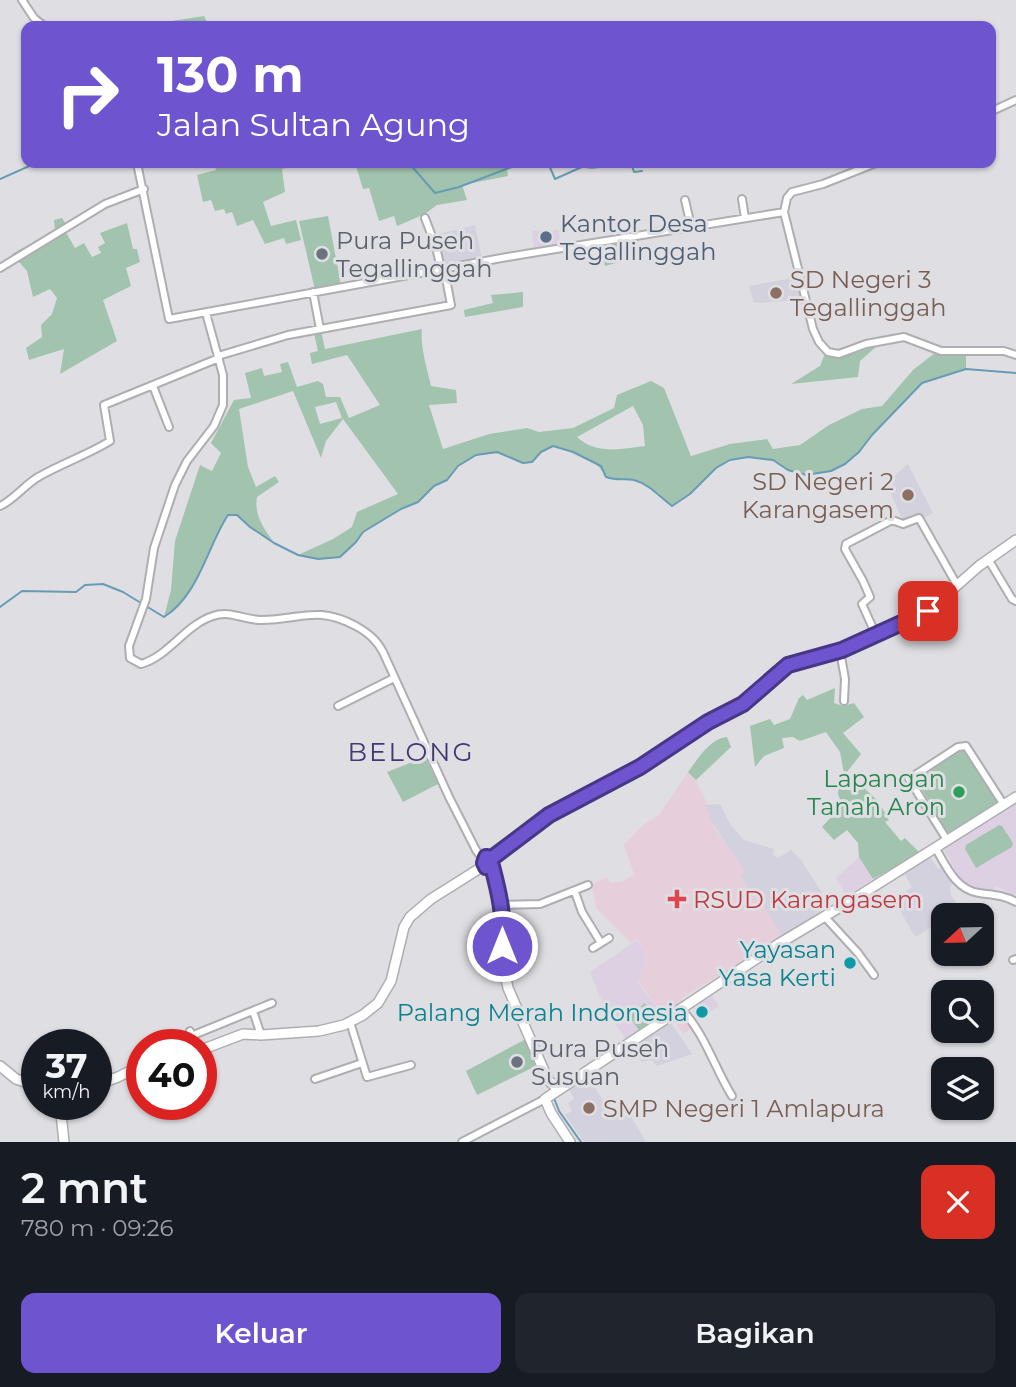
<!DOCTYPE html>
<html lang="id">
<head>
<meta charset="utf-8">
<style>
  :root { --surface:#171b24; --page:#20242c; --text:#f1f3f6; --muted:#9ea1a6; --accent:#6e55cf }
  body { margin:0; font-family:Montserrat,sans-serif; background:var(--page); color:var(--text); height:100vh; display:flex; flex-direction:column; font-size:26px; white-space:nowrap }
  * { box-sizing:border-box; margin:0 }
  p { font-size:23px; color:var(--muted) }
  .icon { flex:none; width:38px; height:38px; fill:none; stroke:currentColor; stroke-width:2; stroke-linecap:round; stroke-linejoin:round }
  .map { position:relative; height:1142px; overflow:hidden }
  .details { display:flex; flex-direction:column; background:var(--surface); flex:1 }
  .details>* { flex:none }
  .guide { position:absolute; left:21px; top:21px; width:975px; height:147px; border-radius:14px; box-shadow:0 2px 5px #0004; background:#6e55cf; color:#fff; overflow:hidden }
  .needle { width:46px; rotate:248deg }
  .controls { position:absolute; left:931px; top:903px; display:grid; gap:14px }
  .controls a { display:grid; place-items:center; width:63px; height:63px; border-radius:14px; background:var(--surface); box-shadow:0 2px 5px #0004; font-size:35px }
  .speed { position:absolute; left:21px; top:1029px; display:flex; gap:14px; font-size:35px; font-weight:700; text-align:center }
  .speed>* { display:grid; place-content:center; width:91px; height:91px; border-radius:50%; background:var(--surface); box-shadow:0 2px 5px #0004; line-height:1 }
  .speed small { font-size:18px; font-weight:400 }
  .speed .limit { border:10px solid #d22; background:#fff; color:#111 }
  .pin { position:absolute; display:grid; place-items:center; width:60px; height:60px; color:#fff; margin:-30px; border-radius:14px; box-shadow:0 4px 10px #0006 }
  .me { position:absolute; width:77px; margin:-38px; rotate:0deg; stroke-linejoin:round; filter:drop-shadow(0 0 5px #0008) }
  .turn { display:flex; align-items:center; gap:24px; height:147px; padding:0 21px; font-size:32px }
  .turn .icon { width:91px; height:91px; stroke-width:2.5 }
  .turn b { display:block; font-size:49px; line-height:60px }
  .round { display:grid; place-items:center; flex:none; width:74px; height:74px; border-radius:14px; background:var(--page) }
  .headline { display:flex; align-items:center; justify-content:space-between; height:119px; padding:0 21px }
  h1 { font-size:42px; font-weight:600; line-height:52px }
  .cta { display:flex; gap:14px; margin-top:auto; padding:14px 21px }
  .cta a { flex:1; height:80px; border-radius:14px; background:var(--accent); color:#fff; font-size:28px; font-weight:600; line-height:80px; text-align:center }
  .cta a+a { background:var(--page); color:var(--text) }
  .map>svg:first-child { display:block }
</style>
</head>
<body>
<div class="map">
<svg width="1016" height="1142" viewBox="0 0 1016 1142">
  <rect width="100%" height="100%" fill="#dfdfe3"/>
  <!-- commercial -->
  <path fill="#ded0e3" d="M559 230 560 243 534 248 532 231Z
    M1016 802V894L1013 895 996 886 990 893 977 892 962 883 942 846Z
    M859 857 873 879 846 896 836 878Z
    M637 940 647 955 641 976 637 981 663 1015 626 1040 605 1009 590 972Z
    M710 993 719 1006 700 1019 691 1006Z"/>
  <!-- built -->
  <path fill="#d2d1dd" d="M475 225 482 259 443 267 434 235Z
    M797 277 802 300 754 303 749 286Z
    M908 464 933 513 924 518 921 514 904 523 886 483Z
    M720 804 730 824 744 840 774 849 773 855 778 858 791 850 801 860 830 905 782 936 753 889 749 891 739 875 744 872 710 819 705 805Z
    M930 857 938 869 946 864 955 879 950 887 951 895 959 908 958 915H943V928H930L915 937 894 900 912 887 904 873Z
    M670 1021 692 1054 657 1066 652 1060 642 1062 632 1047Z
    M588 1075 609 1111 624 1104 646 1142H584L565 1115 572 1111 568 1103 574 1099 568 1088Z"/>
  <!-- medical -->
  <path fill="#e6ceda" d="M688 772 693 775 708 805 705 806 715 829 745 872 739 876 749 890 753 889 782 936 681 999 697 1025 683 1034 668 1010 663 1014 638 981 641 976 647 955 637 939 631 943 596 908 592 884 607 877 610 883 624 881 634 874 624 845 643 825 659 815Z"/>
  <!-- green -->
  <path fill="#a2c3ae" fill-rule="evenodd" d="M204 16 209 26H145L146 25Z
    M215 163H298V165L282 169 285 192 263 202 271 226 296 220 301 240 286 244 284 238 265 244 253 220 237 226 232 212 226 214 224 209 215 211 211 200 203 202 197 175 216 170Z
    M355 163H506L508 176 462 185 467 200 437 205 425 214 397 226 394 216 379 221 369 188 363 189Z
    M328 216 341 285 315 290 299 221Z
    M62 218 66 224 64 229 75 248 84 243 92 257 101 253 98 247 105 243 100 233 127 223 133 249H137L140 262 126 268 131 286 103 300 117 341 60 374 64 349 29 360 26 348 42 337 41 325 52 314 57 298 50 289 33 297 27 271 12 254 55 230 54 220Z
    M633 236 634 258 605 266 600 241Z
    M523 292V307L465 317 464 310 493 303 491 295Z
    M422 329C420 347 427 368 431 386L456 390 457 403 429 405 443 449 489 434 527 428 539 432 573 428 614 408 617 395 651 381 664 388 691 456 730 444 767 439 773 449 800 445 829 425 862 409 882 406 913 370 940 349 966 350V369L922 383 872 435 859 452 845 464 831 471 806 475 788 470 773 460 748 457 730 460 716 468 690 494 672 506C661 496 649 484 634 480 625 478 617 481 606 477 597 458 573 452 553 446L541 452 532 462 523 463 498 453 476 455 458 466 447 480 434 486 418 502 401 509 363 532 356 542 340 557 318 559 298 555 333 539 352 527 357 512 398 494 343 419 326 441 321 458 293 391 239 409 248 467 256 487 275 476 279 482 257 497C254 516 264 528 274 543L250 527 237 515H228C207 547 199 595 164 617L171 590 175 541 200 465 212 471 221 453 211 443 234 400 251 398 245 373 262 368 264 376 282 372 280 364 288 362 297 387 318 381 323 384 326 397H340L349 418 380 405 347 355 312 364 310 353 318 351 314 333 321 331 325 349ZM336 402 342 418 320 424 315 407ZM633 406 643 425 645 446C621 449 596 455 577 437Z
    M877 346 860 361 858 377 791 384 820 366 825 353 840 358Z
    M835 688 834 703 843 706 854 703 864 717 843 733 861 754 847 772 878 801 889 820 885 822 901 841 905 838 920 853 873 879 859 857 858 843 847 830 834 840 822 827 842 805 838 794 839 781 844 774 840 752 826 732 800 741 793 737 782 738 784 748 764 756 755 767 750 726 770 719 774 725 790 719 799 698 803 695 807 700Z
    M727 737 731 747 696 780 688 772C699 758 709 739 727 737Z
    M965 747 1002 801 948 833 917 781 918 777Z
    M425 757 438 784 403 802 387 772Z
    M999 825 1002 826 1013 843 1012 847 976 868 965 849 966 845Z
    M645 1003 656 1019 639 1030 628 1015 633 1012 636 1014 643 1010 641 1006Z
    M526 1039 538 1065 477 1095 466 1071Z"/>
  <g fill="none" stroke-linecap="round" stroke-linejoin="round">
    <!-- stream -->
    <path stroke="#689bb5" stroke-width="2" d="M409 163 435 193 459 187 522 163
      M548 163 555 179 584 166C592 170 602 166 610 163
      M631 163 634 172 642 171
      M0 179 36 163
      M0 607 22 591 76 592 85 585 103 584 123 592 164 617C199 595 207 547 228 515H237L250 527 274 543 298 555 318 559 340 557 356 542 363 532 401 509 418 502 434 486 447 480 458 466 476 455 497 452 523 463 532 462 541 452 553 446 573 452 601 466 606 477C617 481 625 478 634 480 649 484 660 497 672 506L690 494 716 468 730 460 748 457 773 460 788 470 806 475 831 471 845 464 859 452 872 435 922 383 966 369 1016 373
      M554 1098 559 1111 581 1142"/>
    <!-- street casing -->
    <g stroke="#aeaeb2" stroke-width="10">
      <path id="street" d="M22 0 34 18 44 26
        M990 112 1016 100
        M137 163 169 319 507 257 784 212
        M876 163 823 184 792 192 787 198 784 212 813 329 819 342 828 352 839 354 866 344 904 337 941 351H1004L1016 355
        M742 199 745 218
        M685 200 691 226
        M425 218 436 247 441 269
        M0 268 105 204 144 189
        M313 292 320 329
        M206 313 223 375V405L214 426 187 461 175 485 154 548 146 599 129 646 130 658 141 664C169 656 185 625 213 616 229 610 245 620 261 620 301 620 316 605 356 626 368 633 376 639 383 652L449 797 476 850 484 861
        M218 356 288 335 451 305 444 268
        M153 386 169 427
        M0 506C15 499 25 484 40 476 63 463 87 455 110 441L104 405 219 358
        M988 559 1012 599 1016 601
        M876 635 862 604 870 597 863 581 845 549 846 544 892 520 903 524 919 518 957 585
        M840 651 845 679 844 701
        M338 706 394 678
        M947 840 909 779 958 747 966 746 1004 805
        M935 847C946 866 956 890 979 893 993 895 1004 895 1016 902
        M575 892 582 912 601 943
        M501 905 540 904 588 885
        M825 917 858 953 874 975
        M593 948 609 938
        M1013 960 1016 959
        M680 1008C704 1031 714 1067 732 1096
        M253 1011 261 1035
        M350 1022 367 1077 411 1065
        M190 1031 195 1045
        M191 1036 272 1003
        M315 1079 362 1063
        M462 1142 545 1099"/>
    </g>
    <!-- secondary casing -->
    <g stroke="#aeaeb2" stroke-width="12">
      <path id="secondary" d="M492 858 549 815 640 767 708 722 743 704 787 665 842 650 928 611 979 566 1016 540
        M494 862 492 866 501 905 504 926 503 965 508 988 548 1080 559 1090
        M201 1050 243 1034 261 1035 319 1031 344 1025 363 1015 378 1003 391 981 404 927 410 917 431 899 485 865 492 866
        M0 1066 16 1079 37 1086
        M96 1085 118 1077 142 1065
        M60 1104 64 1142
        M570 1142 551 1113 545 1099 780 943 857 897 1016 797"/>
    </g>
    <!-- street -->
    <use href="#street" stroke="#fff" stroke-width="6"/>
    <!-- secondary -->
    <use href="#secondary" stroke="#fff" stroke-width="9"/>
  </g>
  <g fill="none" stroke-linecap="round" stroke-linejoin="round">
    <!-- route casing -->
    <g stroke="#483787" stroke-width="18">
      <path id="route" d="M502 946C505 918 499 893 492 866L486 867 484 863 486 857 492 858 549 815 640 767 708 722 743 704 788 665 842 650 928 611"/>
    </g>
    <!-- route -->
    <use href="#route" stroke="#6e55cf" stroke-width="12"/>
  </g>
  <!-- markers -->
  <circle fill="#5c6f8a" stroke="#dfdfe3" stroke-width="2.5" cx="546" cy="237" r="7"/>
  <g fill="#6b7280" stroke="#dfdfe3" stroke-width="2.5">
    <circle cx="322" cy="254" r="7"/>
    <circle cx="517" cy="1062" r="7"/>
  </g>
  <g fill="#8d6e63" stroke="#dfdfe3" stroke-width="2.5">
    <circle cx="776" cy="293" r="7"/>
    <circle cx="908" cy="495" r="7"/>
    <circle cx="589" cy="1108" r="7"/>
  </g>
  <circle fill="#2e9e5b" stroke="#dfdfe3" stroke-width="2.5" cx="959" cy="792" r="7"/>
  <path fill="#e0444e" stroke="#dfdfe3" stroke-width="2.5" d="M673.5 888.5h7v7h7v7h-7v7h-7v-7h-7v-7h7z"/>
  <g fill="#0f9aa8" stroke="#dfdfe3" stroke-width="2.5">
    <circle cx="850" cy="963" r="7"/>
    <circle cx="702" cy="1012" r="7"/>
  </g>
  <g text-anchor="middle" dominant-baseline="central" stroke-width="6" stroke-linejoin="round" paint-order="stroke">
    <!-- service labels -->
    <g font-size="24" fill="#4e5e75" stroke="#dfdfe3" text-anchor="start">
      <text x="560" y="223">Kantor Desa<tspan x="560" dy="28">Tegallinggah</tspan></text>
    </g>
    <!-- worship labels -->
    <g font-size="24" fill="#5b616d" stroke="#dfdfe3" text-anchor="start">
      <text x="336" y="240">Pura Puseh<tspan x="336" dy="28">Tegallinggah</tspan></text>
      <text x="531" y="1048">Pura Puseh<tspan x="531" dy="28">Susuan</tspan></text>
    </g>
    <!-- education labels -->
    <g font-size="24" fill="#785e54" stroke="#dfdfe3" text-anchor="start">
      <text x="790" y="279">SD Negeri 3<tspan x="790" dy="28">Tegallinggah</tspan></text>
      <text x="894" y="481" text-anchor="end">SD Negeri 2<tspan x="894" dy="28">Karangasem</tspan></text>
      <text x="603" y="1108">SMP Negeri 1 Amlapura</text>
    </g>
    <!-- leisure labels -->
    <g font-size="24" fill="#27864d" stroke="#dfdfe3" text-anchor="end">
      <text x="945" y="778">Lapangan<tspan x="945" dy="28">Tanah Aron</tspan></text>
    </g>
    <!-- health labels -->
    <g font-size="24" fill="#be3a42" stroke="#dfdfe3" text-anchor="start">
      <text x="693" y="899">RSUD Karangasem</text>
    </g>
    <!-- culture labels -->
    <g font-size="24" fill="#0d838f" stroke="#dfdfe3" text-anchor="end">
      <text x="836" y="949">Yayasan<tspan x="836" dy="28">Yasa Kerti</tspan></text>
      <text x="688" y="1012">Palang Merah Indonesia</text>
    </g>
    <!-- neighbourhood labels -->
    <g font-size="26" letter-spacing="2" fill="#413773" stroke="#dfdfe3">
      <text x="411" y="752">BELONG</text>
    </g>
  </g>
</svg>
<div class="controls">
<a><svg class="needle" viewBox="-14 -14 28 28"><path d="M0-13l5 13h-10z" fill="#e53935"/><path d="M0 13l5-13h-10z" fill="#9ea1a6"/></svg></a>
<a><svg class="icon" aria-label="search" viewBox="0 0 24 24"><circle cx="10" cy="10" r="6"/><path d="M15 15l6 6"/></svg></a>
<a><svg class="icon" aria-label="layers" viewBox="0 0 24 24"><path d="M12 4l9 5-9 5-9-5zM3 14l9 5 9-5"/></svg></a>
</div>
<div class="speed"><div>37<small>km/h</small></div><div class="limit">40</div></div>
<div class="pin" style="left:928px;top:611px;background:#d93025"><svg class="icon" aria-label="arrive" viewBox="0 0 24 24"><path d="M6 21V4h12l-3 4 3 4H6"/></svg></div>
<svg class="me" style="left:502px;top:946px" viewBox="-20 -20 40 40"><circle r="17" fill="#6e55cf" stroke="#fff" stroke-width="3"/><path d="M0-11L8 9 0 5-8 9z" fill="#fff"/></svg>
<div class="guide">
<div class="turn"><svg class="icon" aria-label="right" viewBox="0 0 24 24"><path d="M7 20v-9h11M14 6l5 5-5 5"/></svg><div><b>130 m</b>Jalan Sultan Agung</div></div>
</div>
</div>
<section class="details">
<div class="headline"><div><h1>2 mnt</h1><p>780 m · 09:26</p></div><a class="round" style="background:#d93025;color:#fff"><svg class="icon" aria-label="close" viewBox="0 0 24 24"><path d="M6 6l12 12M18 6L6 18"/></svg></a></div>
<div class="cta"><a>Keluar</a><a>Bagikan</a></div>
</section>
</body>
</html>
